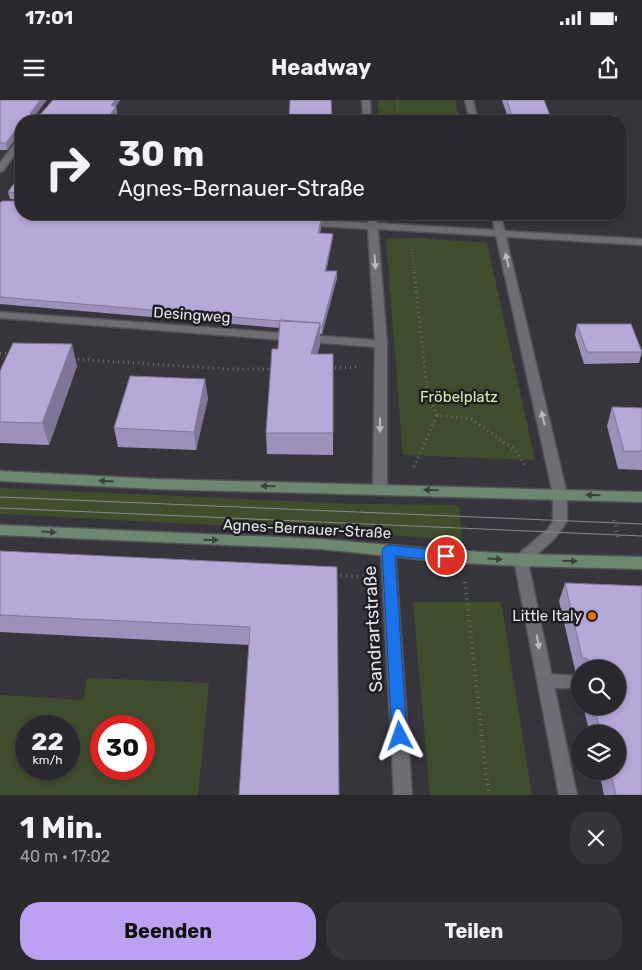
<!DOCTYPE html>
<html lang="de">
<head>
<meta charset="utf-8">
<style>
  :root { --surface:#29282d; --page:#353439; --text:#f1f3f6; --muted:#a5a6aa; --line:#454449; --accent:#bca0f2 }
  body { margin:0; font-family:Rubik,sans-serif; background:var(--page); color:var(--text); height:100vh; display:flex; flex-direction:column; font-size:19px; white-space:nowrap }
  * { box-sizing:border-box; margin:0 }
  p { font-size:16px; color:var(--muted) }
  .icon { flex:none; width:28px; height:28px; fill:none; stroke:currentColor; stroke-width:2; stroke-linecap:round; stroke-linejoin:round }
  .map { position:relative; height:695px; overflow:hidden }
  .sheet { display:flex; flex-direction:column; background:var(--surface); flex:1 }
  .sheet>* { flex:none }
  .guide { position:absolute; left:15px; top:15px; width:612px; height:105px; border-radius:20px; box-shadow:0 2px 8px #0003,0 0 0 1px var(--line); background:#29282d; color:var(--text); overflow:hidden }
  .buttons { position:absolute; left:571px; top:560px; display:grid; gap:10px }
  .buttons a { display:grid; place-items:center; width:55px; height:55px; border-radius:50%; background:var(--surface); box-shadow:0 2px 8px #0003,0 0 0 1px var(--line); font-size:25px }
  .speed { position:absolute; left:15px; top:615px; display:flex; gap:10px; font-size:25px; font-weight:700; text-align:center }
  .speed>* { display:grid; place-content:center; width:65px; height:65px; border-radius:50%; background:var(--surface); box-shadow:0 2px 8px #0003,0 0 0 1px var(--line); line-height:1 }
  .speed small { font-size:12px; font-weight:400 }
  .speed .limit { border:8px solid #d22; background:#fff; color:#111 }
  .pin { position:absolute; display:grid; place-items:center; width:42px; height:42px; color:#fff; margin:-21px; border:2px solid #fff; border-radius:50%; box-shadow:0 1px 5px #0007 }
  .me { position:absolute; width:55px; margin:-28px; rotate:356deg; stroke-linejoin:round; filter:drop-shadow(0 0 4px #0008) }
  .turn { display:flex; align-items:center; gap:18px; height:105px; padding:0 20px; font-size:22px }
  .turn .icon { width:65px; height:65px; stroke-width:2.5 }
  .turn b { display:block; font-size:35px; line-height:42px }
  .round { display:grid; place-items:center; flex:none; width:52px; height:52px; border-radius:20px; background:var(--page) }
  .headline { display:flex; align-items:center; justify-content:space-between; height:85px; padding:0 20px }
  h1 { font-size:30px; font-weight:700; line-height:38px }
  .button { display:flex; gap:10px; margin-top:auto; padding:10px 20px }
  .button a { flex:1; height:58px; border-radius:20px; background:var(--accent); color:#111; font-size:20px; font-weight:700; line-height:58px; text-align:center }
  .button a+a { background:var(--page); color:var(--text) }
  .status { display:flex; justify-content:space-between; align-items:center; height:35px; padding:0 25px; background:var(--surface); direction:ltr }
  .status svg { height:14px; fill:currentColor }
  header { display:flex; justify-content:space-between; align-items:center; height:65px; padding:0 20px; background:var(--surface); font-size:22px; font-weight:700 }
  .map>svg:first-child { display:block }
</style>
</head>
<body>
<div class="status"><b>17:01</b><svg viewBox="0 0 49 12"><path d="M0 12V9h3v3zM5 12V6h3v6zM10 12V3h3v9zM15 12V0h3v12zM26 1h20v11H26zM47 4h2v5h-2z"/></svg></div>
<header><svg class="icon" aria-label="menu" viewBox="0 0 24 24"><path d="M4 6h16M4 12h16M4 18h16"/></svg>Headway<svg class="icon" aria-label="share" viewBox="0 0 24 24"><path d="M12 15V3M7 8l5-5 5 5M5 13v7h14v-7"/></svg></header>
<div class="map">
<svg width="642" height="695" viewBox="0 0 642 695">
  <rect width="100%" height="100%" fill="#37353c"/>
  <!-- green -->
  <path fill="#404d2c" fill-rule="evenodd" d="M377 0H455L460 21H379Z
    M386 114H480L481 119Z
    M418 138 487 143 535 360 403 355 386 139Z
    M0 388 355 404 459 405 462 441 370 433 0 414Z
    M413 502H501L532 695H430Z
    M87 578 209 583 198 695H0V595L83 600ZM26 626H69V669H26ZM101 626H144V669H101Z"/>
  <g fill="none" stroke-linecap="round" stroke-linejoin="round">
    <!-- lane casing -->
    <g stroke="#525156" stroke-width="3">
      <path id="lane" d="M546 574 580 576V588H546L540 586 538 581 540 576Z"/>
    </g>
    <!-- street casing -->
    <g stroke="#525156" stroke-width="3">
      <path id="street" d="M362 0H370L371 21H363Z
        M465 0H473L478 21H470Z
        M18 39H21V46L3 71 0 72V63Z
        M368 114H376L377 123 495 130 491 114H500L505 131 642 139V145L506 137 567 394V421C557 439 543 449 528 462L577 695H559L514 460 516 456 548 429 553 421V394L496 136 378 129 387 244V389L385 392H375L373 389 375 247 0 218V212L375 240 368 129 305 125 300 122 305 119 368 123Z
        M388 445 393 446 395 450 412 695H394L381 450 383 446Z"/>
    </g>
    <!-- secondary casing -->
    <g stroke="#525156" stroke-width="3">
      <path id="secondary" d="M0 371 156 379 642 392V402L156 389 0 381Z
        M0 425 321 439 446 450 521 454 642 457V469L521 466 446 462 321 449 0 435Z"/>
    </g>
    <!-- path-far2 -->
    <path stroke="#706e74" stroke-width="2.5" stroke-dasharray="0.5 2.5" stroke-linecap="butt" d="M397 0 399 21
      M412 149 415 173"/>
    <!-- path-far1 -->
    <path stroke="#706e74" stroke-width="3" stroke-dasharray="1 4" stroke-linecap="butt" d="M414 172 427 290 437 315 472 319 515 350 525 366
      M0 253 12 254
      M73 259 227 269H274
      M330 268 356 267
      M414 367 437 315"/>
    <!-- path -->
    <path stroke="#706e74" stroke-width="4" stroke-dasharray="1 4.5" stroke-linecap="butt" d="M614 420 618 439
      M335 475 364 477
      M465 482 486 674 490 695"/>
    <!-- lane -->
    <use href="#lane" fill="#6e6d75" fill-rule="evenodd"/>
    <!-- street -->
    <use href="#street" fill="#6e6d75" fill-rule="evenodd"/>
    <!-- secondary -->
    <use href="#secondary" fill="#6e8770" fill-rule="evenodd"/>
    <!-- tram -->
    <path stroke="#89888d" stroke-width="1" d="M0 397 642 424
      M0 408 642 436"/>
  </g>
  <!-- wall -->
  <path fill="#9c91ba" d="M0 0 35 15 39 16 53 0H120L116 6 117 13 112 21H21V51H20L18 44 21 39V37L16 38 7 50H0Z
    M502 0H544L552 21H509Z
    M21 74V114L321 127 320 133 333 134 332 142 326 171H337V178L322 234H320V245L317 254H333V355L267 354 266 333 278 249 279 228 0 204V103L20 101V100L10 99 8 92Z
    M244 114H324L323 118Z
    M537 114H588L586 121H539Z
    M577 224 642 251 639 263 584 264 575 235Z
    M77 266 49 345 0 343V271Z
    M208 298 196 350 118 347 114 328Z
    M612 307 642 308V370L618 369 607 326Z
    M0 451 337 467 249 545 0 532Z
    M565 483 642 486V695H604L599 671H618V634H590L583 606H618V569H580V575L576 574 559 501Z"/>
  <!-- shaded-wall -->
  <path fill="#7f7697" d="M40 0H47L31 21 30 14Z
    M115 0H120L112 12 111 6Z
    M116 6 117 13 112 21H106Z
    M19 30 21 37 16 38 7 50 6 43 15 31Z
    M321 120V127L318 141V133Z
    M333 134 332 142 325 178V171Z
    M337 171V178L322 234V227Z
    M320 223V245L312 275 311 254Z
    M72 244 77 266 49 345 42 323Z
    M205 279 208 298 196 350 194 332Z"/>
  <!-- building -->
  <path fill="#b5a9d8" stroke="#7f7697" d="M0 0H40L30 14 39 16 53 0H115L111 6H116L106 21H21V44H18L21 39 19 30 15 31 6 43H0Z
    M290 0H331L332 21H289Z
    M507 0H544L552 21H512L510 16H512Z
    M21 74V114H211L321 120 318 133 333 134 325 171H337L322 227 320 226V223L280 221 0 197V103L2 101H20L21 93 8 92Z
    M280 220 320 223 311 254H333V333H266L272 249H278Z
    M577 224H631L642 252H587Z
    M13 243 72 244 42 323 0 322V271Z
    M130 276 205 279 194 332 114 328Z
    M612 307 642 308V351H624Z
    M0 451 337 467 339 695H239L250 527 0 515Z
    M565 483 642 486V695H616L610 671H618V634H601L594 606H618V569H588V559L582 557Z"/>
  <!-- one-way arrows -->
  <defs><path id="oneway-solid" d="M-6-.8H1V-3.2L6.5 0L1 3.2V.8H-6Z" transform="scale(1.25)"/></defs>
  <g fill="#bbbac0">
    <use href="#oneway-solid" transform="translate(507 160) rotate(-103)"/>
    <use href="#oneway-solid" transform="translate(375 162) rotate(86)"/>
    <use href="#oneway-solid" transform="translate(543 318) rotate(-103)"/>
    <use href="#oneway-solid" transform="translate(380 325) rotate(90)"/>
    <use href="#oneway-solid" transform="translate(538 542) rotate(79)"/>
  </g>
  <g fill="#3a423d">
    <use href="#oneway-solid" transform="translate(106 381) rotate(-177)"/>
    <use href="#oneway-solid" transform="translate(268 386) rotate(-179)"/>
    <use href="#oneway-solid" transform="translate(431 390) rotate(-178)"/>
    <use href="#oneway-solid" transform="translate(593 395) rotate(-178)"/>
    <use href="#oneway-solid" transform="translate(49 432) rotate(3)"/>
    <use href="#oneway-solid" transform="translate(211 440) rotate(2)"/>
    <use href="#oneway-solid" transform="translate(495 459) rotate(3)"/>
    <use href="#oneway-solid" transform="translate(570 461) rotate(1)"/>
  </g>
  <!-- route -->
  <path fill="#1a73e8" stroke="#114b97" d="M388 445 446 451 450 452 452 456 450 459 446 461 395 456 407 636 405 641 400 643 394 641 392 636 382 450 384 447Z"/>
  <!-- markers -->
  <circle fill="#e8710a" stroke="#1e1d21" stroke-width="2" cx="592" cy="516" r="5"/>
  <g text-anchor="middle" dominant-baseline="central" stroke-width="5" stroke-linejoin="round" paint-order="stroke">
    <!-- street labels -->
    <g font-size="15" fill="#e5e4e8" stroke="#1e1d21">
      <text transform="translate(192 215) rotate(4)">Desingweg</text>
      <text transform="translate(307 429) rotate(3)">Agnes-Bernauer-Straße</text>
    </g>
    <!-- park labels -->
    <g font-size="15" fill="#d3f0a9" stroke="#1e1d21">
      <text x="459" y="297">Fröbelplatz</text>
    </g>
    <!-- poi labels -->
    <g font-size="15" fill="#e5e4e8" stroke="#1e1d21" text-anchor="end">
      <text x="582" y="516">Little Italy</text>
    </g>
    <!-- near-street labels -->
    <g font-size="18" fill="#e5e4e8" stroke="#1e1d21">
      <text transform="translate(373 529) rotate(-93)">Sandrartstraße</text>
    </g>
  </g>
</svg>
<div class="buttons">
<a><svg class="icon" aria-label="search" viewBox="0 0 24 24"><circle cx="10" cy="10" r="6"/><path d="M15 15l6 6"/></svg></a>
<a><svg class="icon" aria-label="layers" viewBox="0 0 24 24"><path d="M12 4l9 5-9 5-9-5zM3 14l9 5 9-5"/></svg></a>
</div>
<div class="speed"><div>22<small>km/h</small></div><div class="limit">30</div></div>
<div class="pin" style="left:446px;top:456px;background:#d93025"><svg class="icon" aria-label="arrive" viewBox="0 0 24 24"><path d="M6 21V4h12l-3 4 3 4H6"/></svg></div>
<svg class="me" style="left:400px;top:636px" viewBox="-20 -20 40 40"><path d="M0-17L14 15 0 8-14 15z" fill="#1a73e8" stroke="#fff" stroke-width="4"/></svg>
<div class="guide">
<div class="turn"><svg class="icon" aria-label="right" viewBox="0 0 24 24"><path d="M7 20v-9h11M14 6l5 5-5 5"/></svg><div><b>30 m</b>Agnes-Bernauer-Straße</div></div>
</div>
</div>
<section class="sheet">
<div class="headline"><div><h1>1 Min.</h1><p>40 m · 17:02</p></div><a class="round"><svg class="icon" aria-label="close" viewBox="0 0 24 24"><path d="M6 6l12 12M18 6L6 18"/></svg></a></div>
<div class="button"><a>Beenden</a><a>Teilen</a></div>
</section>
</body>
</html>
